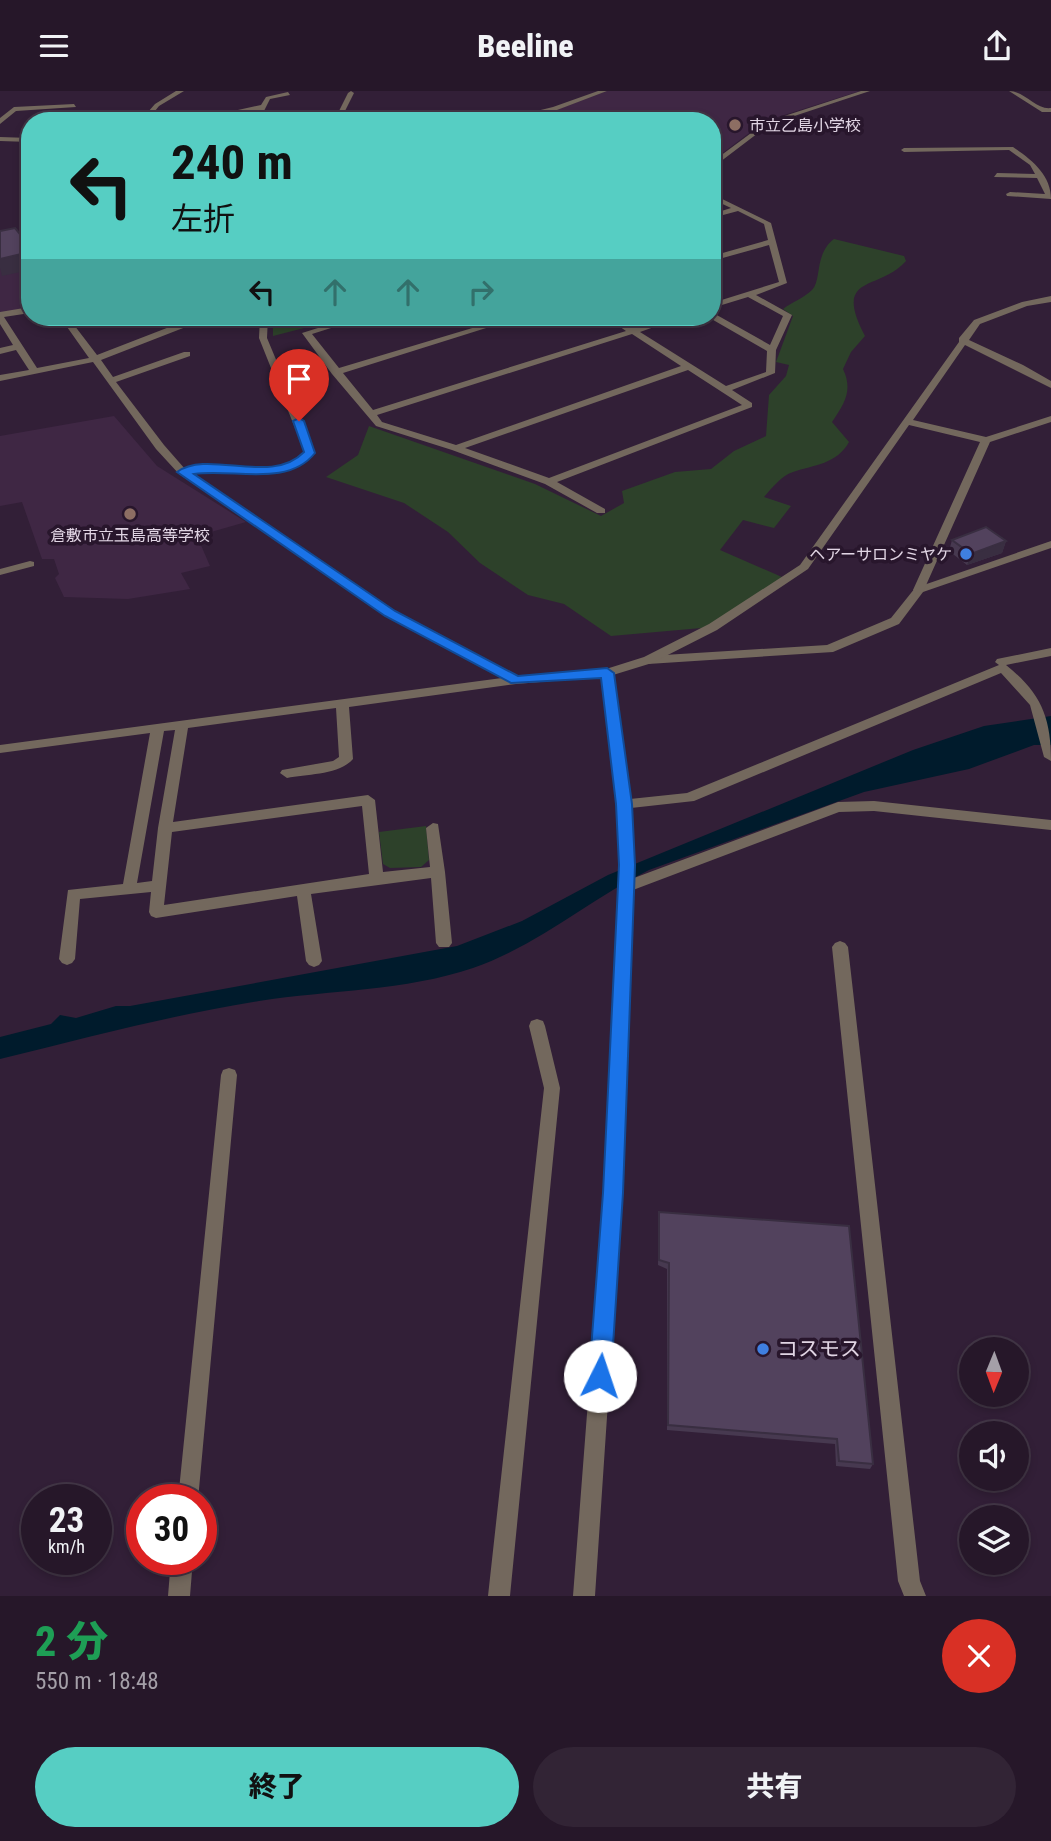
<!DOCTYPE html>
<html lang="ja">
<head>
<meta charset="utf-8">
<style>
  :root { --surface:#261729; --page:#322435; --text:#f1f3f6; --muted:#a49fa8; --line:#423646; --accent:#56cec3 }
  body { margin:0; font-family:"Roboto Condensed","Noto Sans JP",sans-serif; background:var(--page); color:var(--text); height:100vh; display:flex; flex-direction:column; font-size:26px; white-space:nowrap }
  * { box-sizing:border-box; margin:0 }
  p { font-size:23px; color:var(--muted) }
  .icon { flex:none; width:38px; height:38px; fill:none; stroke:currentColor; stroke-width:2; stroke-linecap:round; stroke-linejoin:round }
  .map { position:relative; height:1505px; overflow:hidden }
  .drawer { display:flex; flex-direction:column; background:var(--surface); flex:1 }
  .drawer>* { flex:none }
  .top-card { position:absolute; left:21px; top:21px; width:700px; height:214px; border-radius:28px; box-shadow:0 4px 10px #0003,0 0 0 2px var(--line); background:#56cec3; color:#111; overflow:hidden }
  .needle { width:46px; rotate:181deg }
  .buttons { position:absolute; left:959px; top:1246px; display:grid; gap:14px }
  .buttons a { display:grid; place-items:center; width:70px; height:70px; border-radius:50%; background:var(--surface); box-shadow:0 4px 10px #0003,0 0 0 2px var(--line); font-size:35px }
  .speed { position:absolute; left:21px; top:1393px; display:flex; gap:14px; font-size:35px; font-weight:700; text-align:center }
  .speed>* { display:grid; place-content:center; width:91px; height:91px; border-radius:50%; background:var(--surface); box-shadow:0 4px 10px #0003,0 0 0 2px var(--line); line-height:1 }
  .speed small { font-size:18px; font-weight:400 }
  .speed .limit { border:10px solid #d22; background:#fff; color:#111 }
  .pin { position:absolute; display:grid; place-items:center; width:60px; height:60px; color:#fff; margin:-72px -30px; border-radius:50% 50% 50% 0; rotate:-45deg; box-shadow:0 0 7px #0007 }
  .pin .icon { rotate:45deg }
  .me { position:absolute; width:77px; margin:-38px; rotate:4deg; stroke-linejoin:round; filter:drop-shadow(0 0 5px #0008) }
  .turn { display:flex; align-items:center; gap:24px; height:147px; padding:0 35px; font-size:32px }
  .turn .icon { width:91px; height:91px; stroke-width:2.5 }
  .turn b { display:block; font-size:49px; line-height:60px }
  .lanes { display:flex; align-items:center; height:66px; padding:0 35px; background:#0003; justify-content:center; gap:35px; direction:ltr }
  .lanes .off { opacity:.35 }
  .round { display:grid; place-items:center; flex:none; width:74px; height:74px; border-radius:37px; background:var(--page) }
  .headline { display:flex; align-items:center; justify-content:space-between; height:119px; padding:0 35px }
  h1 { font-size:42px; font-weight:800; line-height:52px; color:#1e9e55 }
  .cta { display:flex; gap:14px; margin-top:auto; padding:14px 35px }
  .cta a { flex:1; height:80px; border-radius:42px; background:var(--accent); color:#111; font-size:28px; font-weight:800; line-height:80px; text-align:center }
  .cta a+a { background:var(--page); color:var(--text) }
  header { display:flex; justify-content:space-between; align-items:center; height:91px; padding:0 35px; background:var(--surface); font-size:32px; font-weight:800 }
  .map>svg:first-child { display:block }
</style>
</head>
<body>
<header><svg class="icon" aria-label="menu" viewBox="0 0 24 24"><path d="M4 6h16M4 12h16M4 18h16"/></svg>Beeline<svg class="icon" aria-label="share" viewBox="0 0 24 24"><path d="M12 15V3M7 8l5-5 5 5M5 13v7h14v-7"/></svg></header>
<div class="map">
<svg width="1051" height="1505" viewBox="0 0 1051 1505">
  <rect width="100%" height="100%" fill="#321f37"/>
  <!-- built -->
  <path fill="#3f2744" d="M607 0H860L765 30 712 70V30H532L524 25 556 19Z
    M30 149V216L0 222V155Z
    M114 325 157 375 246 431 197 445 210 475 181 482 190 498 128 508 64 506 55 487 59 483 54 468H42L22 411 0 415V345Z"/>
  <!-- green -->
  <path fill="#2d412a" d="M834 148 904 165 906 170C879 201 832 182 865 245L851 261 843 278C853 299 845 312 832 331L849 351C837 373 814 374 793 381 781 385 772 397 764 406L791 415 774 437 743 429 720 459 782 486 713 536 611 545 564 513 528 504 480 472 448 441 404 412 326 386 358 364 369 335 535 393 601 425 624 412 622 400 675 381 711 378 734 360 766 345 769 304 786 285 789 274 776 271 793 225 783 218C792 211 804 207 812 199 822 189 814 163 834 148Z
    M273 226H331L335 229 273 245Z
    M426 735 429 769 421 776 390 777 383 773 379 741Z"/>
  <!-- water -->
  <path fill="#001b2c" d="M1051 625V654H1034L969 678 864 701 649 779C588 809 539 854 473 877 405 900 330 899 259 910 171 924 86 947 0 968V946L51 933 60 924 76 927 116 915H130L457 855 522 830 608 784 913 659 984 635Z"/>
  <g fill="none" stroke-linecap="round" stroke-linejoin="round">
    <!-- pedestrian -->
    <path fill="#73685d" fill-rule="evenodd" d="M1051 450V457L923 501 899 533 833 561 648 573 642 569 648 565 827 554 891 527 915 497Z"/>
    <!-- minor -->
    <path fill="#73685d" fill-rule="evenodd" d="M176 0H184L159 15 147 30H140L155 13Z
      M351 0 354 2 340 30H334L348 2Z
      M598 0H607L557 19 519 27 528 30H512L472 23 354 30 366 24 472 19 512 26 553 16Z
      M861 0H870L770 33 712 77V71L766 31Z
      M1009 0C1025 0 1036 19 1051 17V21H1042Z
      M288 1 290 4 270 8 259 30H253L259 19 202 30H188L261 14 266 6Z
      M74 13 76 16 16 20 0 33V27L14 16Z
      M0 46 30 47V51L0 50Z
      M1013 56C1032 69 1051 84 1051 108L1007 105 1006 103 1010 101 1045 103 1037 87 994 86 997 82 1035 83 1030 74 1009 59 904 61 901 59 904 57Z
      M712 103 771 132 787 192 756 204 792 224 776 259 775 282 732 299 752 312V316L557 391 605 418V422H597L545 393 452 359 376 335 332 283 302 242 353 226H366L312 243 339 277 509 226H521L343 282 373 319 626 240 606 226H616L634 237 670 226H682L640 241 726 295 766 281 767 260 708 226 715 223 770 254 783 225 748 206 712 217V212L779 191 769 154 712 170V165L768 149 764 133 738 120 712 127V123L731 117 712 108ZM632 243 681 275 456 354 382 331 377 324ZM688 279 742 314 549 387 465 357Z
      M30 145V149L0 154V150Z
      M1051 205V211L1027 215 980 233 969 249 1023 274 1051 290V297L965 254 913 329 986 346 1051 325V331L990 351 923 501 919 502 913 499 980 351 909 334 808 478 717 539 652 572 613 584 630 708 687 702 999 574 995 571 997 568 1051 557V565L1006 574C1041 602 1051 626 1051 670L1044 666 1030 614 1001 582 694 710 631 717 634 787 838 711 874 710 1051 729V739L874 720 839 721 633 799 622 1102 595 1505H573L604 1102 620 774 617 713 601 586 516 593 349 616 353 668C339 684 307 683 287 687L280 682 282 679 333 670 339 666 336 617 188 637 173 731 368 704 375 709 383 781 430 776 426 737 433 732 438 733 445 781 452 852 449 856H439L436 852 431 787 311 803 322 870 319 874 314 876 309 874 306 870 297 805 156 827 151 825 149 821 151 801 80 808 75 868 72 872 67 874 62 872 59 868 68 799 123 793 150 642 0 662V654L502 587 386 524 179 383 156 358 93 271 0 290V284L29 279 16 259 0 263V257L13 254 0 233V221L30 216V222L4 226 37 277 89 267 60 226H68L97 264 190 228H196V232L101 269 113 286 184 261H190V265L116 291 164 354 185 378C195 376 204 374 213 374 244 374 281 386 305 362L259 247 260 226H268L267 247 315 362C286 398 232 376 192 383L394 520 518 585 606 578 644 566 709 533 800 474 959 251V247L974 229 1022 211ZM175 639 158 737 152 790 137 792 164 640ZM362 715 369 783 164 814 172 741Z
      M30 470 34 471V475L0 484V478Z
      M840 850 845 852 848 856 920 1490 926 1505H904L898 1490 832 856 835 852Z
      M537 928 543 930 545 935 560 997 510 1505H488L544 997 529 935 531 930Z
      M229 977 235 979 237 984 198 1409H178L221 984 223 979Z
      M171 1468H193L190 1505H168Z"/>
  </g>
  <!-- wall -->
  <path fill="#473950" d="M952 449 1006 450 1002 462 967 474 949 460Z
    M659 1121 873 1373 870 1378 836 1375 835 1353 667 1339V1178L658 1174Z"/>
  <!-- shaded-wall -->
  <path fill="#392e41" d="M30 161V179L2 185 0 177V168Z
    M1006 450 1002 462 967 474 971 463Z"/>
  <!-- building -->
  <path fill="#52425d" stroke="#392e41" stroke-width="2" d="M15 137 30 155V161L0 168V140Z
    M986 436 1006 450 971 463 952 449Z
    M659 1121 849 1135 873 1373 839 1370 837 1348 668 1334 669 1172 659 1169Z"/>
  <!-- route -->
  <path fill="#1a73e8" stroke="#114b97" stroke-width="2" d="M299 327 304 330 315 362C287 397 233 377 194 383L395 520 518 585 607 577 614 582 632 713 635 774 623 1102 611 1285 608 1293 600 1296 592 1293 589 1285 603 1102 619 774 616 713 601 587 511 592 385 525 177 381C209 358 271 395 304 361L293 330Z"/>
  <!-- markers -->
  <g fill="#8d6e63" stroke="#28162c" stroke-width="2.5">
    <circle cx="735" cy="34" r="7"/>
    <circle cx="130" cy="423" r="7"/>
  </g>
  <g fill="#3f7fe0" stroke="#28162c" stroke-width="2.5">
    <circle cx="966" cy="463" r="7"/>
    <circle cx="763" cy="1258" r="7"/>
  </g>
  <g text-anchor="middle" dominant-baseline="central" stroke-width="7" stroke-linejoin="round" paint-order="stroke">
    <!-- far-poi labels -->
    <g font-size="16" fill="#e1d5e4" stroke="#28162c" text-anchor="start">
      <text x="749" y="34">市立乙島小学校</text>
      <text x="130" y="444" text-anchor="middle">倉敷市立玉島高等学校</text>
      <text x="952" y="463" text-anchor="end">ヘアーサロンミヤケ</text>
    </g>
    <!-- near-poi labels -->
    <g font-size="21" fill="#e1d5e4" stroke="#28162c" text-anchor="start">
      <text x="777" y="1258">コスモス</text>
    </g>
  </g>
</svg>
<div class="buttons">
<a><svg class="needle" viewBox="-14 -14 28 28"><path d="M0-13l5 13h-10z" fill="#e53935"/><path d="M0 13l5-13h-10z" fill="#a49fa8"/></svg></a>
<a><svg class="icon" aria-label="sound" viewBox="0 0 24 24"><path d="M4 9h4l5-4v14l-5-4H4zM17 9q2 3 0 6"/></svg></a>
<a><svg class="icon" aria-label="layers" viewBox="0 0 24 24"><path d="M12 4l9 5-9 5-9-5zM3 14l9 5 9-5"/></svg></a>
</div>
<div class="speed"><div>23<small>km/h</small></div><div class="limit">30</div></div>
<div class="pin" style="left:299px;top:330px;background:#d93025"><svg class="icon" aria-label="arrive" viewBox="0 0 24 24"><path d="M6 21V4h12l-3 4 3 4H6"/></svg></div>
<svg class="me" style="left:600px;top:1285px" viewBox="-20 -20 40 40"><circle r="19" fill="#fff"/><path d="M0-13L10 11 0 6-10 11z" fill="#1a73e8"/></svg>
<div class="top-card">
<div class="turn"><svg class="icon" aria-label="left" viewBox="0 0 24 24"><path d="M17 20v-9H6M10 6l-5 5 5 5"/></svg><div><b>240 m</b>左折</div></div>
<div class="lanes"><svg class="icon" aria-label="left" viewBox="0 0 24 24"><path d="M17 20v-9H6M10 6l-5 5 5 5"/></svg><svg class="icon off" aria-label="ahead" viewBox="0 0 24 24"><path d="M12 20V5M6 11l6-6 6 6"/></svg><svg class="icon off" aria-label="ahead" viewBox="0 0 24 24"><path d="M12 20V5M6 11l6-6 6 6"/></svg><svg class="icon off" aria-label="right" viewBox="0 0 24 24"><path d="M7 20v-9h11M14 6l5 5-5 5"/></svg></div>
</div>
</div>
<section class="drawer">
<div class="headline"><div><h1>2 分</h1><p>550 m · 18:48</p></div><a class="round" style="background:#d93025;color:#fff"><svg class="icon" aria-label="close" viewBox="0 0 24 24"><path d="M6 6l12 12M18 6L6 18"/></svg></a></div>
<div class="cta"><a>終了</a><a>共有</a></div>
</section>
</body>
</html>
